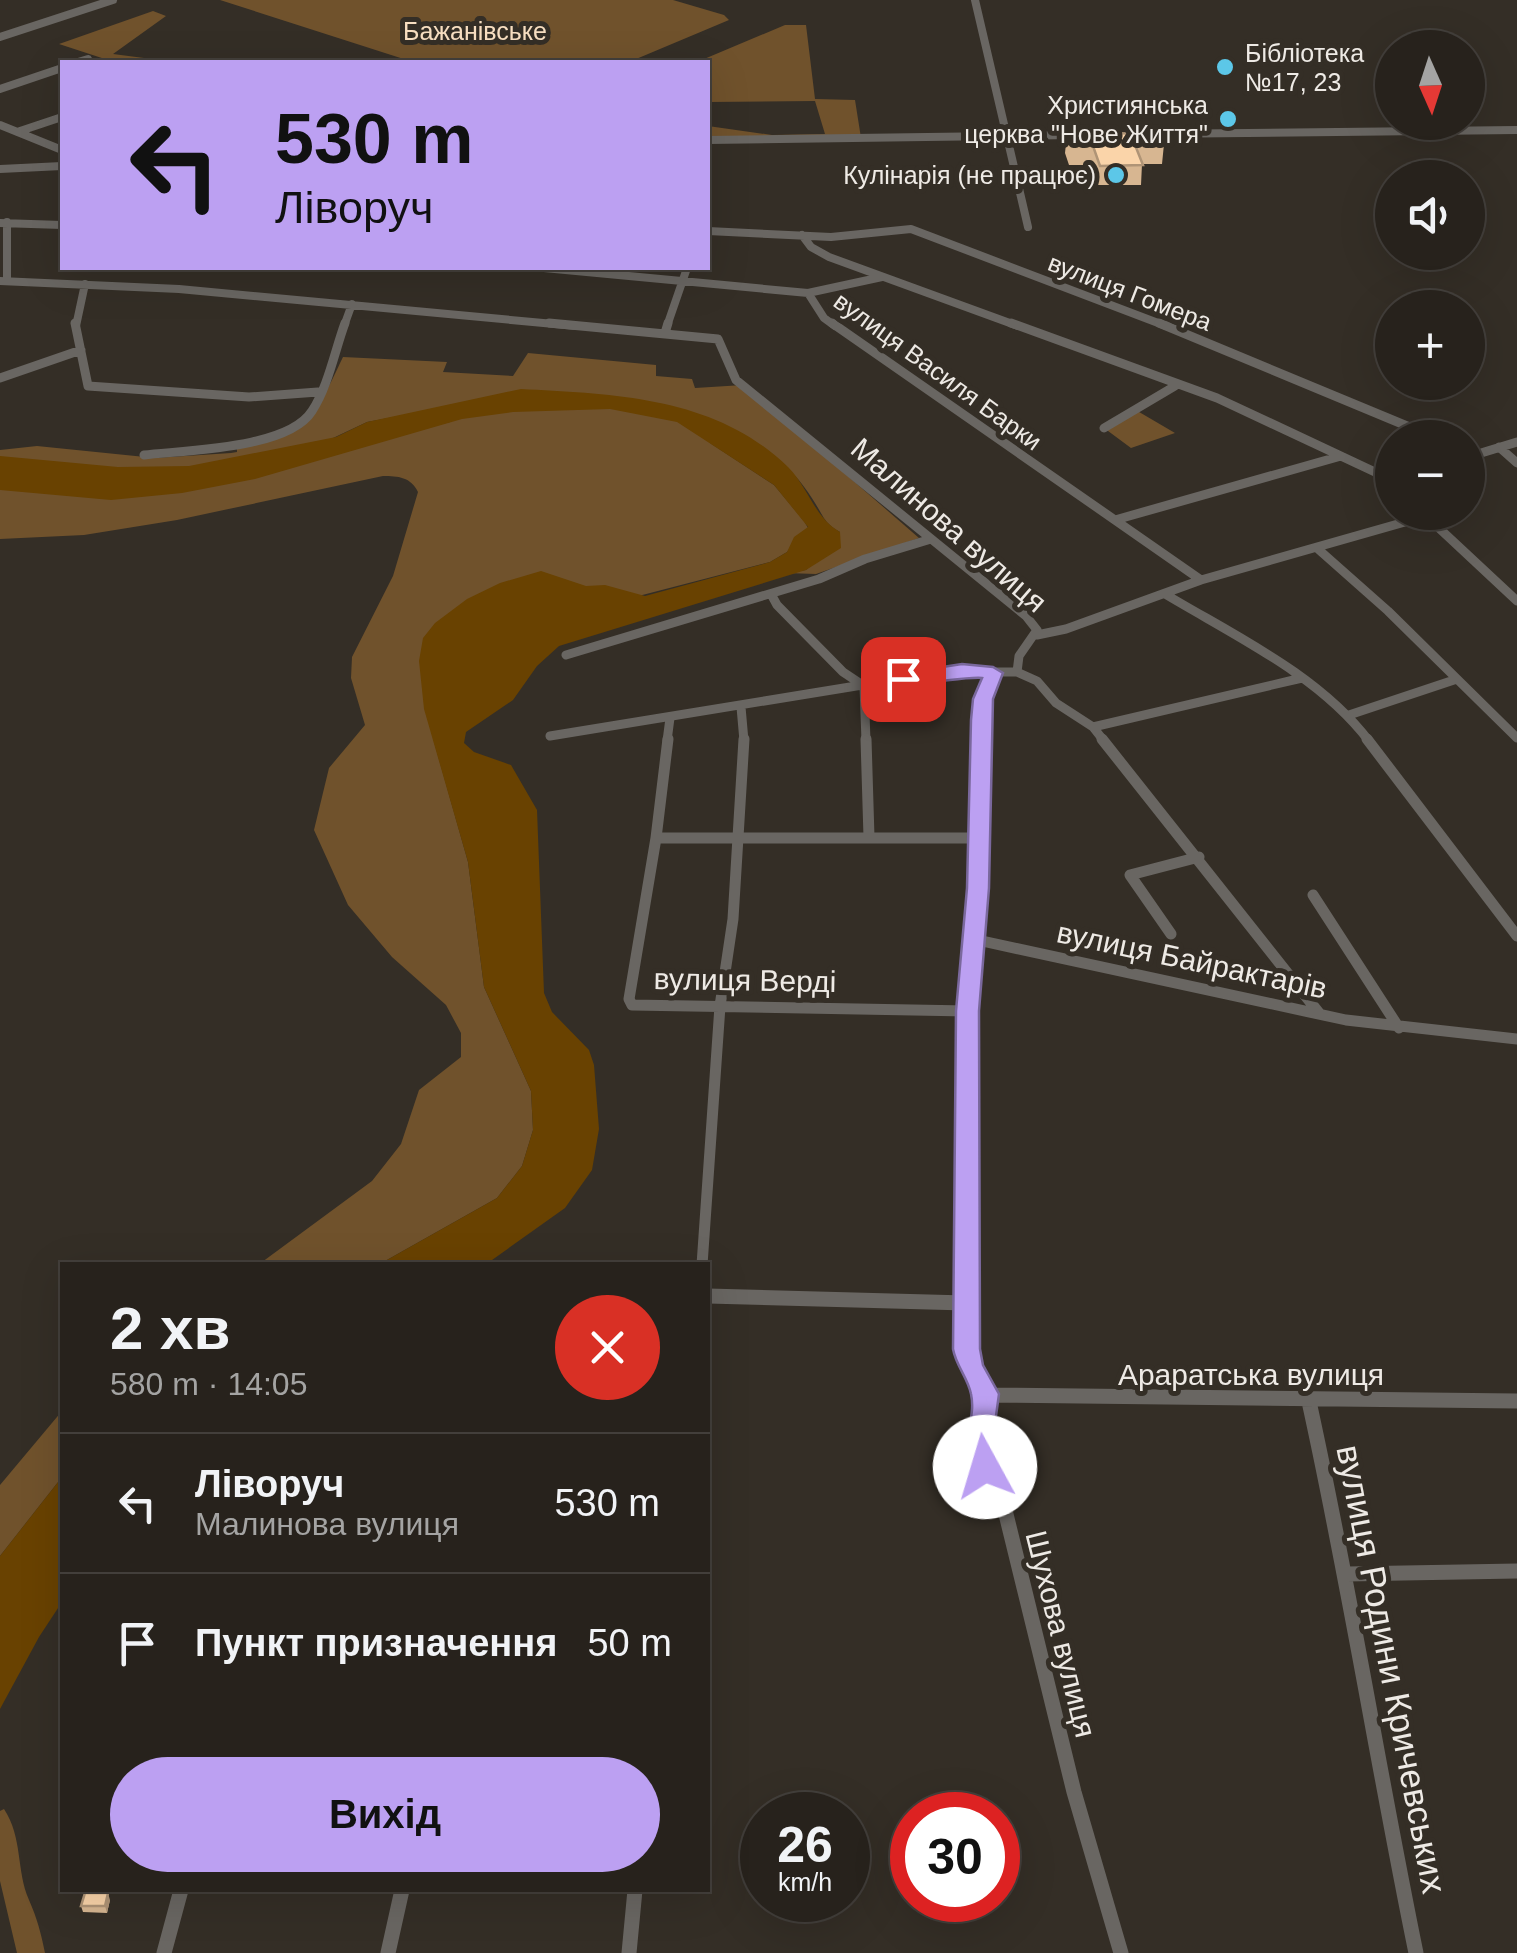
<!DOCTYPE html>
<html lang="uk">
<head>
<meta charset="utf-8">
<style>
  :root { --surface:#27221c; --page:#332f29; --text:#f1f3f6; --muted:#a4a4a3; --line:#433f3b; --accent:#bca0f2 }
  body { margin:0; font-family:Helvetica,sans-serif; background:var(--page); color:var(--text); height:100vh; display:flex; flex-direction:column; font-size:38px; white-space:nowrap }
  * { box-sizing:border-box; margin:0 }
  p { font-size:32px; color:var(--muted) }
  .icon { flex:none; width:55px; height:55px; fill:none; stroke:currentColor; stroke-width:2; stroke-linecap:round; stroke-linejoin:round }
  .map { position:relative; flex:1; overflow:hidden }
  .drawer { position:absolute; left:60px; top:1262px; width:650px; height:630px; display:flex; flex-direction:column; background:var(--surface); border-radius:0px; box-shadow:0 10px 40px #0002,0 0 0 2px var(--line) }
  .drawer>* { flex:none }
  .guide { position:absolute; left:60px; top:60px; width:650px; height:210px; border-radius:0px; box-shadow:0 10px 40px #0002,0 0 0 2px var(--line); background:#bca0f2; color:#111; overflow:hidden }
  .needle { width:65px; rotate:177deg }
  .buttons { position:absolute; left:1375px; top:30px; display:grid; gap:20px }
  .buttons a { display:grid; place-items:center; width:110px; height:110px; border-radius:50%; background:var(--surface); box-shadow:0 10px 40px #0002,0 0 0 2px var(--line); font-size:50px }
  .speed { position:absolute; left:740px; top:1792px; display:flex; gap:20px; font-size:50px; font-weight:700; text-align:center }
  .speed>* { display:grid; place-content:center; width:130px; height:130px; border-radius:50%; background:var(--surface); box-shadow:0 10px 40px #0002,0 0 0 2px var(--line); line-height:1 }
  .speed small { font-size:25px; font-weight:400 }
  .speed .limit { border:15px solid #d22; background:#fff; color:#111 }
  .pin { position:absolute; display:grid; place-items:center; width:85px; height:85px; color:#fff; margin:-42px; border-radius:20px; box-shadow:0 5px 15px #0006 }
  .me { position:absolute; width:110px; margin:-55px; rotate:354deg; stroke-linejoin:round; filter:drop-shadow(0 0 8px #0008) }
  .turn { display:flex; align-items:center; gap:35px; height:210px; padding:0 50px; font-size:45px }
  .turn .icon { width:130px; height:130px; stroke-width:2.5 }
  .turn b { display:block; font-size:70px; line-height:85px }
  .round { display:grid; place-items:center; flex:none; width:105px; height:105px; border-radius:52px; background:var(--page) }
  .headline { display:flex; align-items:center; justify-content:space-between; height:170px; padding:0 50px }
  h1 { font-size:60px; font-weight:700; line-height:75px }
  .action { display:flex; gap:20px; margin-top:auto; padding:20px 50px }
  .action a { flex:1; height:115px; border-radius:60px; background:var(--accent); color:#111; font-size:40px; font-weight:700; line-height:115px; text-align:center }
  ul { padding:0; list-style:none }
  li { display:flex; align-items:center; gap:30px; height:140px; padding:0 50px; border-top:2px solid var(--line) }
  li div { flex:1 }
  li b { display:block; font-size:38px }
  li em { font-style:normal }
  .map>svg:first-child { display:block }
</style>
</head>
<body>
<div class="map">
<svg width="1517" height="1953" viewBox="0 0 1517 1953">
  <rect width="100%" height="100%" fill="#342e26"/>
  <!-- green -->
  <path fill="#70522c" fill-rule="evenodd" d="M220 0H673L724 15 729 20 629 62H413Z
    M153 11 166 16 113 54 175 62H114L59 44Z
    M785 25H806L815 99 855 100 861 138 708 140V126L772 135 825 134 815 101 708 102V62H697Z
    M528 353 656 365V376L692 379 695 388 743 385 919 538 816 574 786 573 806 570 840 532C824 523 824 517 815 503 784 453 764 452 710 443L774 485 804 521 808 528 787 552 770 562 596 607 433 738 468 862 484 987 531 1091 533 1130 522 1166 497 1198 378 1265H258L372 1181 401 1144 419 1090 461 1057V1033L446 1005 392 957 348 905 314 830 329 768 365 725 351 678 352 657 393 576 418 492C411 477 398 476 383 476L177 520 84 535 0 539V450L37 446 155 458 231 453 237 452V446C311 428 311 424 343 357L447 362 443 372 513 376ZM399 416 450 422 394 436 333 438 367 422Z
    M1134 409 1175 433 1131 448 1104 428Z
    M62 1411V1477L0 1556V1485Z
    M4 1809C23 1838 16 1870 29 1900 37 1918 41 1933 45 1953H17L0 1881V1811Z"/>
  <!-- water -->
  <path fill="#694201" d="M521 389C616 394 716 397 788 467 809 488 814 517 840 532L841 548 806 570 559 646 537 666 513 700 466 732 464 743 474 752 511 765 537 810 544 993 552 1012 589 1050 594 1065 599 1129 592 1170 565 1208 485 1265H378L497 1198 522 1166 533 1130 531 1091 484 987 468 862 424 709 419 661 423 638 435 623 467 599 500 583 541 571 586 586 605 585 645 596 770 562 787 552 794 537 808 527 774 485 677 422 610 409 513 412 462 419 255 479 182 493 111 500 0 490V456L118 467 189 466 336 437 367 422Z
    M62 1477V1602L39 1637 0 1709V1556Z"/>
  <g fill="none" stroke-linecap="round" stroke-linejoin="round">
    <!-- minor-far3 -->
    <path stroke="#696662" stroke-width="8" d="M975 0 1028 227
      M0 37 113 0
      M78 62 88 59
      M0 89 62 68
      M0 125 62 150
      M17 132 62 117
      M1147 134 1517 130
      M708 140 1078 135
      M0 169 62 166
      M7 222V281
      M0 223 62 225
      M708 231 831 237 911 229 1166 326
      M802 235 811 247 829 257 1018 326
      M544 268 808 293
      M0 281 179 289 576 326
      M76 326 85 284
      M344 326 352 304
      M667 326 687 268
      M835 326 824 318 808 293 882 277"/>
    <!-- minor-far2 -->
    <path stroke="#696662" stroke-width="9" d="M75 323 88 386 249 397 318 392
      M549 323 718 339 736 380 1026 616 1037 630 1019 656 1017 672H942L550 736
      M832 323 1201 580
      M1011 323 1217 398 1392 480
      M1159 323 1436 438
      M665 333 668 323
      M0 378 81 350
      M1104 428 1175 386
      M1499 447 1517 463
      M144 455C187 450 288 449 312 411 328 387 335 350 345 323
      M1468 457 1517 442
      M1426 516 1517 601
      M1115 520 1341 456
      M1318 549 1388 611 1517 738
      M771 594 777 605 843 672 864 686 866 741
      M1165 594C1235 636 1319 675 1369 741
      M1037 635 1066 629 1201 580 1426 516 1424 512
      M566 655 819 579 865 559 931 539
      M1017 672 1037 681 1056 703 1093 727 1302 678
      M741 707 744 741
      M1349 715 1457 679
      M1093 727 1104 741
      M667 741 670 718
      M982 741 983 699 993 673"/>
    <!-- minor-far1 -->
    <path stroke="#696662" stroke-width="11" d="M668 739 656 838 629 999 632 1005 968 1011
      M866 739 869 837
      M1102 739 1319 1013
      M1367 739 1517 936
      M656 838H978
      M1313 895 1399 1028
      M1171 934 1130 875 1199 857
      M973 939 1346 1020 1517 1039
      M702 1265 720 1006 733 919 744 739
      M966 1273 968 1011 978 888 982 739"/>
    <!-- minor -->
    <path stroke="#696662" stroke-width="15" d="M966 1271V1349L969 1365 985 1395 979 1438 982 1453 1004 1506 1074 1792 1121 1953
      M708 1296 966 1303
      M985 1395 1517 1401
      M1308 1397C1349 1582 1378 1768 1416 1953
      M1347 1574 1517 1571
      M164 1953 181 1890
      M388 1953 402 1890
      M629 1953 635 1890"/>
  </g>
  <!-- wall -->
  <path fill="#d7b691" d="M1067 134 1164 144 1162 164H1142L1141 185H1098L1091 165H1069L1065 153Z
    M110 1900 107 1913 83 1912 81 1906Z"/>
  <!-- shaded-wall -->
  <path fill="#af9476" d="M108 1893 110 1900 107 1913 105 1906Z"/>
  <!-- building -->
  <path fill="#fad4a9" stroke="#af9476" stroke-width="2.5" d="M1159 133 1164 144 1135 145 1143 165 1100 166 1093 146H1071L1067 134Z
    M85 1893H108L105 1906H81Z"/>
  <!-- route -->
  <path fill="#bca0f2" stroke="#7a689d" stroke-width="2.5" d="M962 664 993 667 1003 673 993 699 989 888 979 1011 980 1349 983 1365 999 1394 993 1438 999 1467 995 1475 985 1478 975 1475C957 1440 977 1422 971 1394 968 1378 956 1366 953 1349L956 1011 967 888 971 720 973 699 982 678C960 676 907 690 893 679L903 673Z"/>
  <!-- markers -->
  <g fill="#5cc7e8" stroke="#342e26" stroke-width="4">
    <circle cx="1225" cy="67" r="10"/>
    <circle cx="1228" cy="119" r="10"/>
    <circle cx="1116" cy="175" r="10"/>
  </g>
  <g text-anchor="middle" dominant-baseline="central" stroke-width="10" stroke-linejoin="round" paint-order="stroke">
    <!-- far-park labels -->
    <g font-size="25" fill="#f7dec1" stroke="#342e26">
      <text x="475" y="31">Бажанівське</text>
    </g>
    <!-- far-poi labels -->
    <g font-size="25" fill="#eeeae5" stroke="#342e26" text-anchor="end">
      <text x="1245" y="53" text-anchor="start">Бібліотека<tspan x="1245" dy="29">№17, 23</tspan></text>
      <text x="1208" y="105">Християнська<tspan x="1208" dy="29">церква "Нове Життя"</tspan></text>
      <text x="1096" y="175">Кулінарія (не працює)</text>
    </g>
    <!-- far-street labels -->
    <g font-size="25" fill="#eeeae5" stroke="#342e26">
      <text transform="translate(1130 292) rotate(21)">вулиця Гомера</text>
      <text transform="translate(938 371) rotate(36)">вулиця Василя Барки</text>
    </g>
    <!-- street labels -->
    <g font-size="30" fill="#eeeae5" stroke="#342e26">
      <text transform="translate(949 525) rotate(41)">Малинова вулиця</text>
      <text transform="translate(1192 960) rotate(12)">вулиця Байрактарів</text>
      <text transform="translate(745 980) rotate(1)">вулиця Верді</text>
      <text x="1251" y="1374">Араратська вулиця</text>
      <text transform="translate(1061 1634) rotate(76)">Шухова вулиця</text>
    </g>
    <!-- near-street labels -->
    <g font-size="35" fill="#eeeae5" stroke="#342e26">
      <text transform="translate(1392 1669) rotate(79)">вулиця Родини Кричевських</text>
    </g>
  </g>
</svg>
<div class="buttons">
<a><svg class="needle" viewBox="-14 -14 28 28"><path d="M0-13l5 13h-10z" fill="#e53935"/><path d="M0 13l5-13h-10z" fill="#a4a4a3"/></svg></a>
<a><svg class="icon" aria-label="sound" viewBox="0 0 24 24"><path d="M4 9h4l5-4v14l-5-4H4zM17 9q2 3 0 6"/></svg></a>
<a>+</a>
<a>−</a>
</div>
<div class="speed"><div>26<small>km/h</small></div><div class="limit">30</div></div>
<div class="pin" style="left:903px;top:679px;background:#d93025"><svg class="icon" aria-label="arrive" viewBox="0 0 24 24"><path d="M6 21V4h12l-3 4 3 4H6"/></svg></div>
<svg class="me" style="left:985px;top:1467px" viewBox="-20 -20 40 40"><circle r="19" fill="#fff"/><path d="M0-13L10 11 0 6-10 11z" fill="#bca0f2"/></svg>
<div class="guide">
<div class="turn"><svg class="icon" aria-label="left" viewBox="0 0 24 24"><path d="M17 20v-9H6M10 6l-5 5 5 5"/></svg><div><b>530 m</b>Ліворуч</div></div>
</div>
<section class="drawer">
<div class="headline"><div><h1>2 хв</h1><p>580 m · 14:05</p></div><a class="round" style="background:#d93025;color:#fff"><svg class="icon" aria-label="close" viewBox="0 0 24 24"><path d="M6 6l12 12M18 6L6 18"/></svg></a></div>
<ul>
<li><svg class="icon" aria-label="left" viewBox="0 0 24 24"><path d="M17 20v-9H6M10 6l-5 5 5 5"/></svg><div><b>Ліворуч</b><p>Малинова вулиця</p></div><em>530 m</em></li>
<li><svg class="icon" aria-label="arrive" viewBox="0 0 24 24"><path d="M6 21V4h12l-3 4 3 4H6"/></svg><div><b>Пункт призначення</b></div><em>50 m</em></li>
</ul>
<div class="action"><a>Вихід</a></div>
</section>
</div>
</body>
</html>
